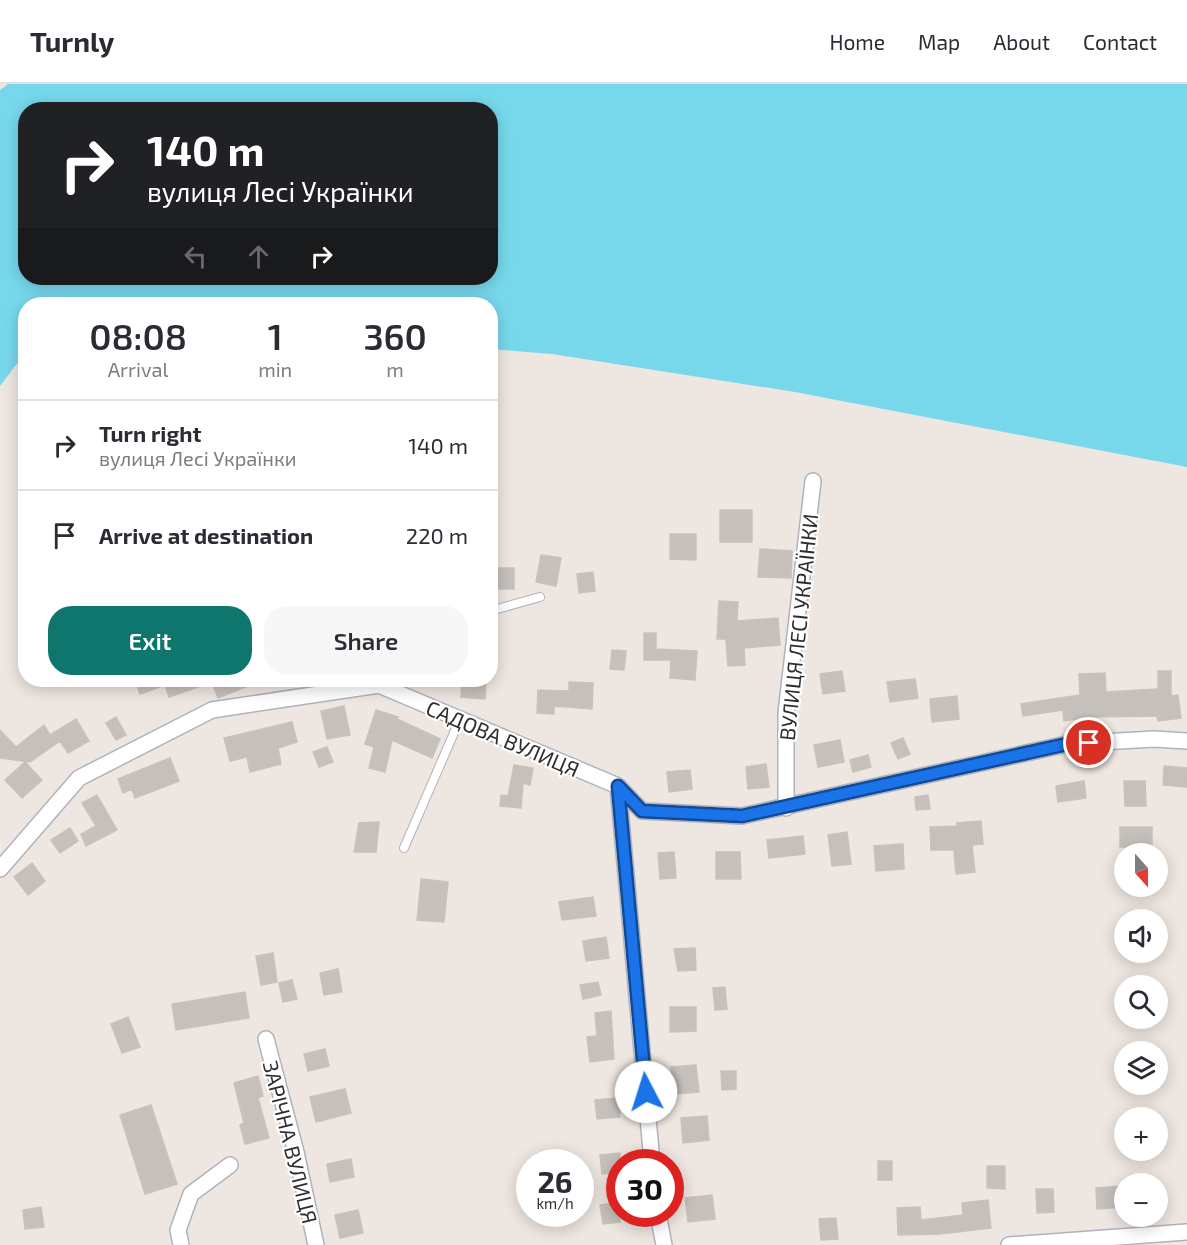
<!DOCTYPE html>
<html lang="en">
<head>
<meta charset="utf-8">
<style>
  :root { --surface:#fff; --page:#f7f7f7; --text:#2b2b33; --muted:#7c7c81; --line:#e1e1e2; --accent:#0f766e }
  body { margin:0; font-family:"Exo 2",sans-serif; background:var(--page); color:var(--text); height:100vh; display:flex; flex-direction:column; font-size:22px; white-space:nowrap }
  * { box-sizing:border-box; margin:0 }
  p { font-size:20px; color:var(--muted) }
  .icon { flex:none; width:33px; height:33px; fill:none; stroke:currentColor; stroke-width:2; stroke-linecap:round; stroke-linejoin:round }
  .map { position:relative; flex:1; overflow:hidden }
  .sheet { position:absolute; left:18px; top:213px; width:480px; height:390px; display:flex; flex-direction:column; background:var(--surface); border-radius:24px; box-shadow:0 3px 15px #0003 }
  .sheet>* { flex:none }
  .guide { position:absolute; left:18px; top:18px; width:480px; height:183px; border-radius:24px; box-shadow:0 3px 15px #0003; background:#202124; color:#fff; overflow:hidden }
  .needle { width:39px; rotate:159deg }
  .buttons { position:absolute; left:1114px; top:759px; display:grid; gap:12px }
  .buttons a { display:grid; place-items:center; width:54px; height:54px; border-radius:50%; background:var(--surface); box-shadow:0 3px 15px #0003; font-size:30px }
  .speed { position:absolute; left:516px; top:1065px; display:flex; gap:12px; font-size:30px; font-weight:700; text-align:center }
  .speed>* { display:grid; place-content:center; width:78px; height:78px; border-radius:50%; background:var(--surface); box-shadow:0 3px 15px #0003; line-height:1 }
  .speed small { font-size:15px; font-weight:400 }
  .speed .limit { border:9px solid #d22; background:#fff; color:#111 }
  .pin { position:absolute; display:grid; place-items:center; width:51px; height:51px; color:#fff; margin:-26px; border:3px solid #fff; border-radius:50%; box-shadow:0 2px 6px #0007 }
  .me { position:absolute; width:66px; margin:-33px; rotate:355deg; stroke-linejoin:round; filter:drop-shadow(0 0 4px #0008) }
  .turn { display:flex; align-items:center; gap:21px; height:126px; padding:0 30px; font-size:27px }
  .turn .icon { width:78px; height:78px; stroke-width:2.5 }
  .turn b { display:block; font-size:42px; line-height:51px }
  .lanes { display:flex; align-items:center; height:57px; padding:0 30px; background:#0003; justify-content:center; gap:30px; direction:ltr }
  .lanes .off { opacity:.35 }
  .eta { display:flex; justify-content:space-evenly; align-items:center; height:102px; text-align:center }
  .eta b { font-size:36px; font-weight:600; line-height:42px }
  .action { display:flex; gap:12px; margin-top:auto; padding:12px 30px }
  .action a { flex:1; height:69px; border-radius:24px; background:var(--accent); color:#fff; font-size:24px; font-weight:600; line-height:69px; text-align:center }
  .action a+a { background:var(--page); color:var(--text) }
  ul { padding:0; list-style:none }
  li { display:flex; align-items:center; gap:18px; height:90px; padding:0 30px; border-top:2px solid var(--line) }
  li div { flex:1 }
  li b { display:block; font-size:22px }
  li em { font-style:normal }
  header { display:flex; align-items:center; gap:36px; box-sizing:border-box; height:84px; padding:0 30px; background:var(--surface); border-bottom:2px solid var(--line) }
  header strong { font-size:28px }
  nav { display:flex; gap:33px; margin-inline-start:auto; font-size:21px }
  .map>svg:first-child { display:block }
</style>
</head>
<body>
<header>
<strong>Turnly</strong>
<nav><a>Home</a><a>Map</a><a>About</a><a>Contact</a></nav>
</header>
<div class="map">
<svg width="1187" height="1161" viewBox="0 0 1187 1161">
  <rect width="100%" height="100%" fill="#eee6e0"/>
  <!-- water -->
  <path fill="#77d8ec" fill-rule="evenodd" d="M8 0H1187V383L795 308 552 270 491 265 490 220H26L25 275 19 277 0 302V6ZM26 26H490V194H26Z"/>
  <!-- building -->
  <path fill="#c6c0bc" stroke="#c9c2b9" stroke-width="1.5" d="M720 426H752V458H720Z
    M670 450H696V476L670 475Z
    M760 465 792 467 791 494 758 493Z
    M541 471 561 474 556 502 536 498Z
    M494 484H514V505H495Z
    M593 488 595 507 579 509 577 490Z
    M719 517 738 518 737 537 778 534 780 561 744 564 745 581 728 582 726 555H717Z
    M644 549H656V565L697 567 695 596 670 594 671 576H644Z
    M612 566 626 567 624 586 610 585Z
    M842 587 845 607 823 610 820 590Z
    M1158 587H1171V612L1178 611 1181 634 1158 637 1157 632 1089 633 1064 637 1063 626 1023 632 1021 620 1080 611 1079 590 1105 589 1106 608 1158 605Z
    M915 595 918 614 890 618 887 598Z
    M135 596H263L218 614 212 598 169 613 165 601 140 610Z
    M462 596H486L485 615 461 613Z
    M569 598 593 599 592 625 554 622V630L537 629 538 606 569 607Z
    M957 612 959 635 932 638 930 615Z
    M344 622 350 651 327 655 321 627Z
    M376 626 398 633 397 635 440 655 432 674 392 656 385 688 369 684 374 663 365 660Z
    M116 633 126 651 116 656 106 639Z
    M76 635 89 657 68 669 60 657 30 678 0 674V646L16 663 44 641 50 651Z
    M292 638 297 658 278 664 281 680 250 688 247 673 230 677 224 654Z
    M903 654 910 670 898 675 891 659Z
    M840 656 844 678 818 683 814 661Z
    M327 663 333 678 319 683 313 668Z
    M868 671 871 683 853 688 850 676Z
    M170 674 179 697 135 714 132 705 123 709 118 695Z
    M25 678 42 696 22 714 5 696Z
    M766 680 769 703 748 705 746 683Z
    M514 681 533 684 530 701 523 699 521 724 500 722 501 711 508 712Z
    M1164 682 1187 684V703L1163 701Z
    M690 686 692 705 669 708 667 688Z
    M1084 697 1086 714 1058 718 1056 702Z
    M1124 697H1145L1146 722H1125Z
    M97 711 117 746 86 762 81 750 96 742 82 719Z
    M928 711 930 725 916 726 915 713Z
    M981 737 983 760 972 761 975 788 956 790 954 766H931L930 743 957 742V739Z
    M379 738 376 768H354L359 739Z
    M1120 743H1152V763H1120Z
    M70 744 78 757 60 769 51 756Z
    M847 748 851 780 832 782 828 751Z
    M803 752 805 770 769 774 767 756Z
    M903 760 904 785 876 787 874 762Z
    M674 768 676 794 660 795 658 769Z
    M716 768H740L741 795H716Z
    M32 779 45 797 28 811 14 793Z
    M421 795 448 798 444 838 417 836Z
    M593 813 596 832 562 836 559 818Z
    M606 853 609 874 586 877 583 857Z
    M695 864 696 886 678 887 674 865Z
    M273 869 277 898 261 901 256 872Z
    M338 885 342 908 324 911 320 889Z
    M292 896 297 915 283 918 279 899Z
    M598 898 601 911 583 915 580 901Z
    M725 903 727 925 715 926 713 904Z
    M245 908 249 934 176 946 172 920Z
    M670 923H696V947L670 948Z
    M611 927 614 975 590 978 587 953 597 952 595 929Z
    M128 933 140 963 122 969 111 940Z
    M325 965 329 982 308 987 304 970Z
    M696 981 699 1008 673 1010 671 983Z
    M721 987H736V1005L722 1006Z
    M258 992 263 1012 258 1014 269 1054 245 1060 240 1041 244 1039 234 999Z
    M345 1005 351 1029 316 1038 310 1013Z
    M619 1014 620 1033 597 1035 595 1016Z
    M151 1021 177 1100 145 1110 120 1031Z
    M707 1032 709 1056 683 1059 681 1034Z
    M620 1069V1088L602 1090 600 1071Z
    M351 1075 354 1093 330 1098 327 1080Z
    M878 1077H892V1096H878Z
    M987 1082H1005V1105L987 1104Z
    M1122 1102 1124 1123 1097 1125 1096 1104Z
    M1036 1105H1053L1054 1128 1037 1129Z
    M712 1111 715 1135 688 1138 685 1114Z
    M988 1116 991 1144 940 1150 898 1151 897 1124 920 1123 921 1136 963 1131 962 1119Z
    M620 1118V1138L603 1140 600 1121Z
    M41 1123 44 1143 25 1145 23 1126Z
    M358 1126 363 1149 340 1154 335 1131Z
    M836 1134 838 1155 821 1156 819 1135Z"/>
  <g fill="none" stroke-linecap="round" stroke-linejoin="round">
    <!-- lane casing -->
    <g stroke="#b0b3bc" stroke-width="10">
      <path id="lane" d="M490 527 540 513
        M404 764 460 635"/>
    </g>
    <!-- street casing -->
    <g stroke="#b0b3bc" stroke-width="18">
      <path id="street" d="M618 702 642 727 742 732 1067 660 1154 655 1187 657
        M786 724V629L813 397
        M0 785 79 694 212 626 379 601 618 702 652 1078
        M266 955 296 1068 316 1161
        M658 1130 664 1161
        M181 1161 178 1146 191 1110 230 1081
        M1009 1161 1187 1148"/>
    </g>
    <!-- lane -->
    <use href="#lane" stroke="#fff" stroke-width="8"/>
    <!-- street -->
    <use href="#street" stroke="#fff" stroke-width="15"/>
  </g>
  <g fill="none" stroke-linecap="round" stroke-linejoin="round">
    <!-- route casing -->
    <g stroke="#114b97" stroke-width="15">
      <path id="route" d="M646 1008 618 702 642 727 742 732 1067 660 1089 659"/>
    </g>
    <!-- route -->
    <use href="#route" stroke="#1a73e8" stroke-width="10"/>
  </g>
  <g text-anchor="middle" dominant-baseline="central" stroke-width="4.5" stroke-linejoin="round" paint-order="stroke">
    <!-- street labels -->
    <g font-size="21" fill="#2d2d2d" stroke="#fff">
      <text transform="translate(798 543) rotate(-84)">ВУЛИЦЯ ЛЕСІ УКРАЇНКИ</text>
      <text transform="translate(503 654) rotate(23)">САДОВА ВУЛИЦЯ</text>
      <text transform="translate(291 1058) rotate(76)">ЗАРІЧНА ВУЛИЦЯ</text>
    </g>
  </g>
</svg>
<div class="buttons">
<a><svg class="needle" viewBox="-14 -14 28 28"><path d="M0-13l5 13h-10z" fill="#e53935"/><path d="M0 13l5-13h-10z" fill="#7c7c81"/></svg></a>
<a><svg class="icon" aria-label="sound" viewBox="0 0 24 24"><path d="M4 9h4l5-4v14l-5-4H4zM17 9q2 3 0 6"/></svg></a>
<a><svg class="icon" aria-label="search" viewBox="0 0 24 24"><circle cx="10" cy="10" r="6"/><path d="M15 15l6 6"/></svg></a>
<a><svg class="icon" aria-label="layers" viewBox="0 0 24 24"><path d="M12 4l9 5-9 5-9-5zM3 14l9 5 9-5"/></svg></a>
<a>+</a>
<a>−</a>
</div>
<div class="speed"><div>26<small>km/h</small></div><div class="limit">30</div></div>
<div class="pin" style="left:1089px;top:659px;background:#d93025"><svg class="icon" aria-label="arrive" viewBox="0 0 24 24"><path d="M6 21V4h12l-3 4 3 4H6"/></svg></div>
<svg class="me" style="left:646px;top:1008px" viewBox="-20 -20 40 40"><circle r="19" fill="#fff"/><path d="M0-13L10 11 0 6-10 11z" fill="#1a73e8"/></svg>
<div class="guide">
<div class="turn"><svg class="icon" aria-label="right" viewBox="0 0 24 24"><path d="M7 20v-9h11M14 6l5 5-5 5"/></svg><div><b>140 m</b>вулиця Лесі Українки</div></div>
<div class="lanes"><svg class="icon off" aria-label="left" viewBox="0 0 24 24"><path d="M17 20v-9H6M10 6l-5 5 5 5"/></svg><svg class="icon off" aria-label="ahead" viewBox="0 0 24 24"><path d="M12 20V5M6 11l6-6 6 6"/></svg><svg class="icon" aria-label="right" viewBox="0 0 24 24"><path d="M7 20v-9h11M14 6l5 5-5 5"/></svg></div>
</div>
<section class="sheet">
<div class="eta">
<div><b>08:08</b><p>Arrival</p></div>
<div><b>1</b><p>min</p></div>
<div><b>360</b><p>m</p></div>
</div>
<ul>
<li><svg class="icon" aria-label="right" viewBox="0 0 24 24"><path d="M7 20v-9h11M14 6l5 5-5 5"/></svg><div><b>Turn right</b><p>вулиця Лесі Українки</p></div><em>140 m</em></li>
<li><svg class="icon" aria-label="arrive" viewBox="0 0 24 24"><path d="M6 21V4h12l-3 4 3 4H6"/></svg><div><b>Arrive at destination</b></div><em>220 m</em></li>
</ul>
<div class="action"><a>Exit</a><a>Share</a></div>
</section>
</div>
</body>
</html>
